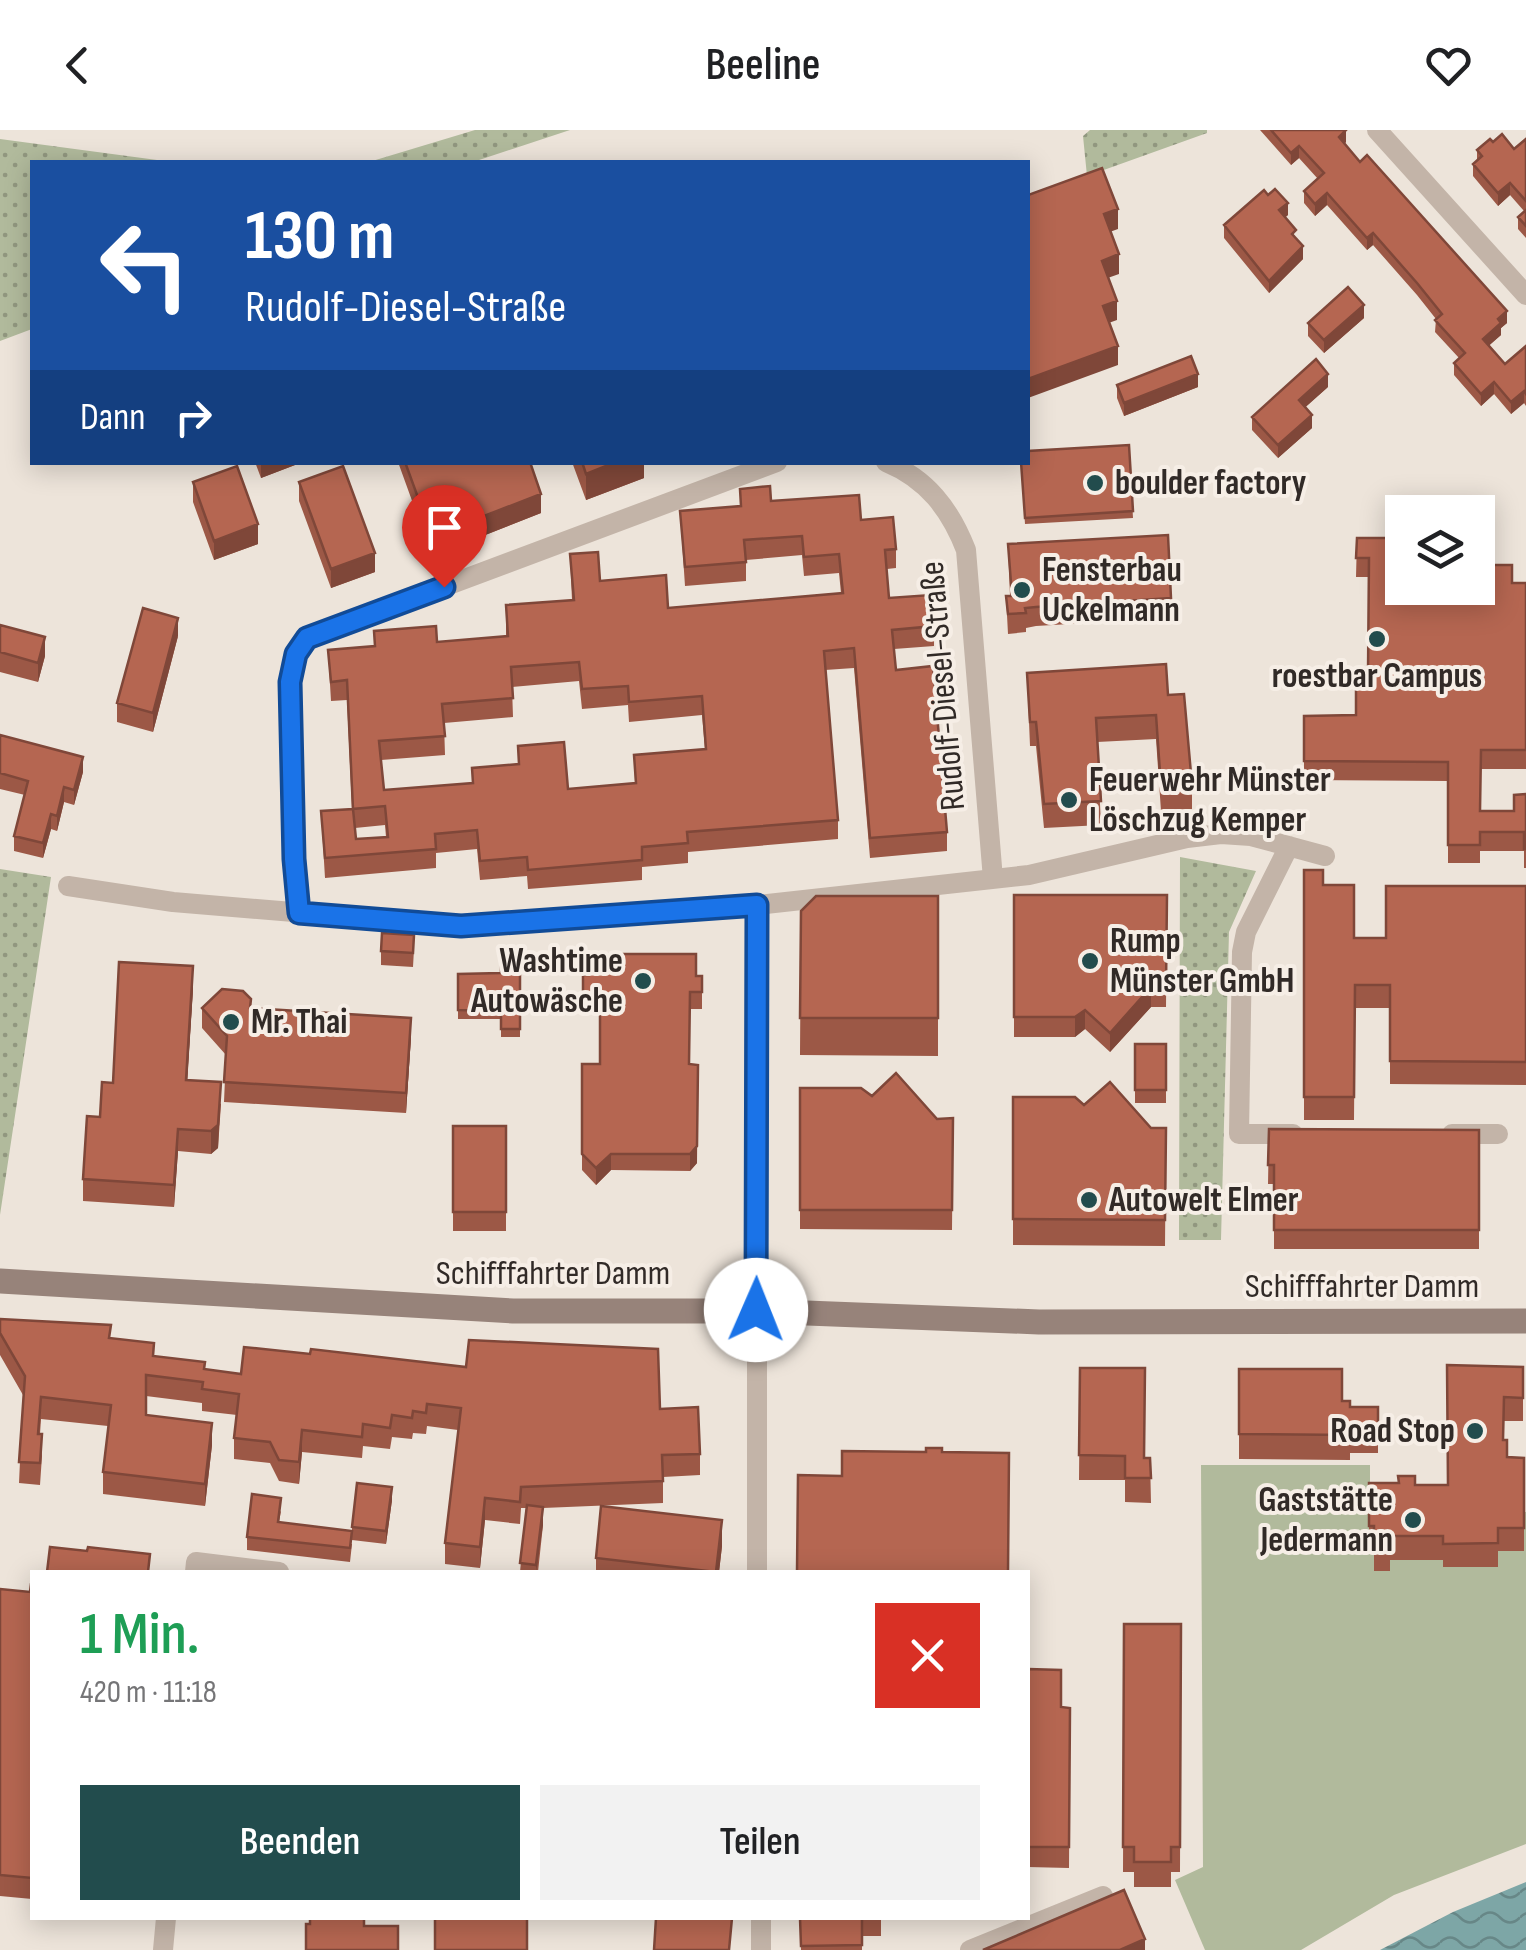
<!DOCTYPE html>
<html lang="de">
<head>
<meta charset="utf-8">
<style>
  :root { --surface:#fff; --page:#f2f2f2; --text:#202124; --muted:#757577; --accent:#224c4d }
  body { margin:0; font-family:"Sofia Sans Condensed",sans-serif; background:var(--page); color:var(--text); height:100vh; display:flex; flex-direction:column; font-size:38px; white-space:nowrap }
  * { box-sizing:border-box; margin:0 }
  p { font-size:32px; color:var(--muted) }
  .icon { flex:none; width:55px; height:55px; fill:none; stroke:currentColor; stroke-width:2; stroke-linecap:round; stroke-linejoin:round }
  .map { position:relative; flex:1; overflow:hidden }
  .side { position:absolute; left:30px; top:1440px; width:1000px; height:350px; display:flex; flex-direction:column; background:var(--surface); border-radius:0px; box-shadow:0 5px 25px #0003 }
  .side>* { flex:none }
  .banner { position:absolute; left:30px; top:30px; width:1000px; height:305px; border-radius:0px; box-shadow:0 5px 25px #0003; background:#1a4fa0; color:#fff; overflow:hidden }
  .controls { position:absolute; left:1385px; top:365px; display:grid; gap:20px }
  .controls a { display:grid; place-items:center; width:110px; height:110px; border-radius:0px; background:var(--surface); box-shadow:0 5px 25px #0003; font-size:50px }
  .pin { position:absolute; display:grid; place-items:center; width:85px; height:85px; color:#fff; margin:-102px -42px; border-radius:50% 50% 50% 0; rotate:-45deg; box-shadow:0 0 10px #0007 }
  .pin .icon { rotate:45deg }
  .me { position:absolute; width:110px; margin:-55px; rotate:1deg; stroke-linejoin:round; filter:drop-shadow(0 0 8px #0008) }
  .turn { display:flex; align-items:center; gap:35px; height:210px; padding:0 50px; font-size:45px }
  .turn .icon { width:130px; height:130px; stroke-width:2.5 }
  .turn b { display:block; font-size:70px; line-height:85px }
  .then { display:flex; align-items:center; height:95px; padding:0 50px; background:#0003; gap:20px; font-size:38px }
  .round { display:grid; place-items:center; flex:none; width:105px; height:105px; border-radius:0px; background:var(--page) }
  .overview { display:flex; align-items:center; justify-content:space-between; height:170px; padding:0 50px }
  h1 { font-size:60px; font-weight:600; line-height:75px; color:#1e9e55 }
  .cta { display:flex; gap:20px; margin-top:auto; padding:20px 50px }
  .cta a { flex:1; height:115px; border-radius:0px; background:var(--accent); color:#fff; font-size:40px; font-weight:600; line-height:115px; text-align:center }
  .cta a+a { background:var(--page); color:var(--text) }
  header { display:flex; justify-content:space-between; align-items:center; height:130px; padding:0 50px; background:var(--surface); font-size:45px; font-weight:600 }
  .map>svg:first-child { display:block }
</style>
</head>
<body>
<header><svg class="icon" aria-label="back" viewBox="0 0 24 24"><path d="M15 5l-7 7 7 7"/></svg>Beeline<svg class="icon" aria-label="heart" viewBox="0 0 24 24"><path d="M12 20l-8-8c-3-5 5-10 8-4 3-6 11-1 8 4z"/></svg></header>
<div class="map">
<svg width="1526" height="1820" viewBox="0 0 1526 1820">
  <defs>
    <pattern id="grass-dots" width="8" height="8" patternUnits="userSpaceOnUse" patternTransform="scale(2.5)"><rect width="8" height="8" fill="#b1ba9c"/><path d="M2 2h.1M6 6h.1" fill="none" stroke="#91977f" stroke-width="1.8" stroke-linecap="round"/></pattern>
    <pattern id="water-waves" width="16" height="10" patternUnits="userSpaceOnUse" patternTransform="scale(2.5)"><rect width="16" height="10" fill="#7da6a6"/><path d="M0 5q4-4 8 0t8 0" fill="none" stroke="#678787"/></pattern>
  </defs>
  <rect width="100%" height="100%" fill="#ede4da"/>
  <!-- grass -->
  <path fill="url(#grass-dots)" d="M475 0H570L473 32H369Z
    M1090 0H1207V3L1087 46 1083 6Z
    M0 9 172 32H32V199L0 211Z
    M1180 727 1256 741 1229 802 1221 1110H1179Z
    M0 739 51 747 0 1085Z"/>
  <!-- pitch -->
  <path fill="#b1ba9c" d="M1201 1335H1370V1369L1526 1382V1714L1394 1765 1301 1820H1205L1175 1750 1203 1737Z"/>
  <!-- water -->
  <path fill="url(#water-waves)" d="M1526 1752V1820H1380L1453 1782Z"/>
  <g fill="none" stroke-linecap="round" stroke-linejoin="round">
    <!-- street -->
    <path stroke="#c3b4a8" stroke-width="20" d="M1377 0 1526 165
      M886 332C927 349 950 379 966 420L993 749
      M1289 716 1246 802 1242 822 1239 1004H1293
      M68 756 173 772 461 796 757 775 1029 745 1187 708 1221 704 1251 706 1325 726
      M299 783 294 729 290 552 295 524 307 508 777 332
      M1452 1004H1498
      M195 1442 196 1432 279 1442
      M757 1442V775
      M761 1788V1820
      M163 1820 166 1788
      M970 1820 1103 1766"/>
    <!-- secondary -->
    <path stroke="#97837a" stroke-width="25" d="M0 1151 513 1181H757L1039 1192 1526 1191"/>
  </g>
  <!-- wall -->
  <path fill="#9c5846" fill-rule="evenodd" d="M1260 0H1346V12L1344 14 1507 193 1501 198V205L1489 215 1505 234 1526 216V276L1524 273 1511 284 1494 264 1481 276 1454 245V233L1459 228 1435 202 1436 189 1417 165 1373 115 1367 120 1327 75 1315 86 1304 73V61L1318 49 1299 28 1291 35Z
    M1526 9V108L1518 99V87L1524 81 1510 65 1498 76 1473 46V34L1477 30V20L1493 12 1514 19Z
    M1288 85 1285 87 1296 109 1303 129 1269 163 1224 108V95Z
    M1364 188 1324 223 1308 206V193Z
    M1117 255 1198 257 1124 286 1117 268Z
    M1328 257 1305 277 1312 298 1278 328 1252 300V287Z
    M1129 315 1133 388 1025 394 1021 332Z
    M255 332H295V335L261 348Z
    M398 332H530L541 383 432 426Z
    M572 332H644V348L586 370Z
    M193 352 258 414 214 430 193 372Z
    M299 352 375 442 331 458 299 371Z
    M740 359 771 371 861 390 896 419V438L887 439 889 468 934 496V516L894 519 896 540 947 702V721L870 728 854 538 825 540 838 690V709L688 722V733L642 737V750L528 759 527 746 480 750 477 719 436 723V738L325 748 321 681 352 679 347 570 331 571 328 520 374 516V501L437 512 506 506V475L572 470 570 424 600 451 668 478 841 463 839 443 804 446 802 425 746 430V451L685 456 680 381 740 376ZM579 551 582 579 628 575 629 592 702 585 705 619 634 625 635 653 568 659 518 616V634L472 638V653L384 660 381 630 445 625 444 593 513 587 512 557ZM385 695 386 707 356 709 355 698Z
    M1357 408 1402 458H1478L1493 435 1512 453H1526V639H1481V681H1514L1526 664V738H1524V721H1480V733H1448V651L1304 650V586L1356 585 1368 542 1369 447H1356Z
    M1008 414 1171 468V488L1036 496 1026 498V502L1008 504 1006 466H1010Z
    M0 495 45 526 38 552 0 542Z
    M178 506 153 602 117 592V573Z
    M1027 543 1168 565 1192 655V679L1161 681 1156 609 1097 612 1101 695 1044 698 1036 616H1030Z
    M0 605 83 642 74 675 64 672 57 701 51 699 43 728 14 721V706L25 665 0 659Z
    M1304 740 1323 755 1354 808H1386L1526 756V955L1390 954V878H1355L1354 990H1304Z
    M1014 765H1167L1166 877H1151L1110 922 1085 899 1075 907H1014Z
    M938 766V926L800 925 801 781Z
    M414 819 413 837 381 835V821Z
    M520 826V907H501V889H458V844L501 843Z
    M583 845 702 846V879H690L689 934 698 935 697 1033 690 1041 611 1040 596 1055 582 1040V934H600V879H583Z
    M193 859 187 950 221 974 218 1018 211 1024 178 1021 174 1077 83 1071V1049L100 987 113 953Z
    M202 878H251L411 907 406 983 224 972 226 925 202 898Z
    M1135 914H1166V973H1135Z
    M800 958 872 966 937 989 953 988 952 1100 800 1099Z
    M1013 967 1084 975 1151 998H1166L1165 1116 1013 1115Z
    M453 996H506V1101H453Z
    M1269 999 1479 1000V1119H1274V1054H1268Z
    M0 1189 111 1208 154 1226 205 1239 241 1244 660 1279 700 1324V1345L663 1347V1373L543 1378V1395L538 1442H520L526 1378H521L520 1394 485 1390 480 1438 445 1434V1413L458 1300 427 1296 426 1304 413 1303 412 1309 392 1307 390 1319 363 1316 362 1328 302 1322 299 1354 279 1351 270 1333 234 1329V1308L237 1285 202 1281V1273L146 1266V1285L212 1315 205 1376 103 1364V1342L108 1296 41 1289 40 1304 42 1326 40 1355 19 1353 23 1265 0 1225Z
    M1523 1237V1291H1504L1503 1310 1507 1327 1524 1328V1421H1498V1437H1443V1430H1390V1441H1374V1420H1369V1353L1448 1355Z
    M1080 1238 1144 1328H1150L1151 1373 1125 1372V1350H1079Z
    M1239 1239 1342 1271 1350 1277H1378V1323H1350V1330L1239 1329Z
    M392 1370 386 1414 352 1410V1397Z
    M281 1381 279 1392 352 1414 350 1432 247 1420V1407Z
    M722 1416 719 1442H596V1428Z
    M32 1454V1769L0 1766V1459L30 1462Z
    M1124 1494H1181L1180 1742H1171V1757H1134V1742H1123Z
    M1028 1539 1061 1577 1070 1578 1069 1738 1028 1737Z
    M800 1788H881V1806H862V1820H801Z"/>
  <!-- shaded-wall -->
  <path fill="#7f4739" d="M1346 0V12L1339 19V7Z
    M1299 16V28L1291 35V23Z
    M1510 53V65L1498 76V63Z
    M1327 63V75L1315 86V74Z
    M1288 73V85L1279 93V80Z
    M1118 79V99L1104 104V84Z
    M1373 103V115L1367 120V108Z
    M1303 116V129L1269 163V151Z
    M1119 124V144L1102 150V131Z
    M1117 171V190L1103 195V176Z
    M1364 175V188L1324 223V210Z
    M1507 181V193L1501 198V205L1483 221V209L1498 189Z
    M1118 216V235L1028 268V249Z
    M1198 244V257L1124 286V273Z
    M1328 244V257L1299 283V270Z
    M1494 252V264L1481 276V264Z
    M1524 261V273L1511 284V272Z
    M1312 285V298L1278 328V315Z
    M266 332H295V335L261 348V335Z
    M616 332H644V348L586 370V344Z
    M541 364V383L432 426V406Z
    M258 394V414L214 430V411Z
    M375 423V442L331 458V439Z
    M178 488V506L153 602V583Z
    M45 507V526L38 552V533Z
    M83 627V642L74 675V660Z
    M64 657V672L57 701V686Z
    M51 684V699L43 728V713Z
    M193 836V859L186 972V950Z
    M1151 857V877L1110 922V903Z
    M1085 880V899L1075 907V887Z
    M411 888V907L406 983V963Z
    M221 952 218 1018 211 1024V1001Z
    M178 999V1021L174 1077V1055Z
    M697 1016V1033L690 1041V1024Z
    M611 1024V1040L596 1055V1038Z
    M212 1293V1315L205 1376V1354Z
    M302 1300V1322L299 1354V1332Z
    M392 1357V1370L386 1414V1401Z
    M485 1368V1390L480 1438V1417Z
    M543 1377V1395L536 1442V1435Z
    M722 1390V1416L719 1442H716Z
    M1145 1809V1820H1120Z"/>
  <!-- building -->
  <path fill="#b56651" stroke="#7f4739" stroke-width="2.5" fill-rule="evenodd" d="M1271 0H1346L1339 7 1360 32 1367 25 1507 181 1498 189 1501 193 1483 209 1505 234 1526 216V264L1524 261 1511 272 1494 252 1481 264 1454 233 1465 223 1435 190 1442 184 1417 153 1373 103 1367 108 1327 63 1315 74 1304 61 1324 43 1299 16 1291 23Z
    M1502 4 1514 19 1526 9V71L1510 53 1498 63 1473 34 1482 26 1477 20 1490 9 1493 12Z
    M1102 38 1118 79 1104 84 1119 124 1102 131 1117 171 1103 176 1118 216 1028 249V65Z
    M1275 59 1288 73 1279 80 1296 100 1292 104 1303 116 1269 151 1224 95 1264 60 1268 65Z
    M1526 80V96L1518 87Z
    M1348 157 1364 175 1324 210 1308 193Z
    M1191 226 1198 244 1124 273 1117 255Z
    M1316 229 1328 244 1299 270 1312 285 1278 315 1252 287Z
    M1129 315 1133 381 1025 388 1021 332H1028V321Z
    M405 332H530L541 364 432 406Z
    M582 332H616L586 344Z
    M237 336 258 394 214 411 193 352Z
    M343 336 375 423 331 439 299 352Z
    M770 356 771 371 859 365 861 390 893 387 896 419 885 420 889 468 931 465 934 496 892 500 896 540 933 536 947 702 870 708 854 518 824 521 838 690 687 702 688 713 642 717V730L528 740 527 727 480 731 477 700 435 704 436 719 325 728 321 681 353 679 347 550 331 552 328 520 375 516 374 501 436 496 437 512 508 506 506 475 574 470 570 424 598 422 600 451 666 445 668 478 843 463 839 424 804 427 802 406 744 410 746 432 685 437 680 381 741 376 740 359ZM579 532 582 559 628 556 629 572 702 566 706 619 634 625 636 653 568 659 564 612 518 616 519 634 472 638 473 653 384 660 379 611 445 606 442 574 513 568 511 537ZM385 676 388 707 356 709 353 679Z
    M1168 405 1171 468 1036 477 1025 478 1026 483 1008 484 1006 466H1012L1008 414Z
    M1357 408H1402V458H1478V423H1493V435H1512V453H1526V620H1481L1480 681H1514V665L1526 664V719H1524V702H1480V715H1448V632L1304 631V586L1356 585V541L1368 542 1369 428H1356Z
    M143 478 178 488 153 583 117 573Z
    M0 495 45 507 38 533 0 522Z
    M1166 534 1168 565 1184 564 1192 655 1161 657 1156 585 1096 588 1101 671 1044 674 1036 592H1030L1027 543Z
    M0 605 83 627 74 660 64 657 57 686 51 684 43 713 14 706 28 651 0 643Z
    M1304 740H1323V755H1354V808H1386V756H1526V932L1390 931V855H1355L1354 967H1304Z
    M1014 765H1167L1166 857H1151L1110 903 1085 880 1075 887H1014Z
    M816 766H938V888H800L801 781Z
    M382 803 414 805 413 823 381 821Z
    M589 824H696V846H702V862H690L689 934 698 935 697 1016 690 1024H611L596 1038 582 1024V934H600V862H583V845H589Z
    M501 826H520V899H501V881L458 880V844L501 843Z
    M119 832 193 836 186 950 221 952 218 995 211 1001 178 999 174 1055 83 1049 87 986 100 987 102 952 113 953Z
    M222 859 243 861 251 869 250 878 411 888 406 963 224 952 227 906 202 878Z
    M1135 914H1166V960H1135Z
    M896 943 937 989 953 988 952 1080H800V958H861L872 966Z
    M1110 952 1151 998H1166L1165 1090 1013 1089V967H1075L1084 975Z
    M453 996H506V1082H453Z
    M1269 999 1479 1000V1100H1274V1035H1268Z
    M0 1189 111 1195 109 1208 154 1213 153 1226 205 1232 204 1239 241 1244 244 1217 310 1224 311 1219 466 1237 469 1210 658 1219 660 1279 698 1277 700 1324 662 1325 663 1351 521 1357 520 1372 485 1368 480 1417 445 1413 461 1278 427 1274 426 1283 413 1281 412 1288 392 1285 390 1298 363 1294 362 1307 302 1300 299 1332 279 1330 270 1312 234 1308 239 1264 202 1259 203 1252 146 1245V1285L212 1293 205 1354 103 1342 111 1275 41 1267 38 1304H42L40 1333 19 1332 25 1246 0 1203Z
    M1447 1235 1523 1237V1268L1504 1267 1503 1310H1507V1327L1524 1328V1398H1498V1413L1443 1414V1406H1390V1418H1374V1396H1369V1353H1399L1398 1346H1415V1355H1448Z
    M1080 1238H1145L1144 1328H1150L1151 1348H1125V1326L1079 1325Z
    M1239 1239H1342V1271H1350V1277H1378V1298H1350V1305L1239 1304Z
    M926 1318H942V1322L1009 1323 1008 1442H797L798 1345 842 1346V1321L926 1322Z
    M357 1353 392 1357 386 1401 352 1397Z
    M252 1364 281 1368 278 1392 352 1401 350 1418 247 1407Z
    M527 1375 543 1377 536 1435 520 1433Z
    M601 1376 722 1390 716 1442 596 1428Z
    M50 1417 87 1421 88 1417 150 1424 148 1442H47Z
    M31 1454H32V1748L0 1745V1459L30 1462Z
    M1124 1494H1181L1180 1717H1171V1732H1134V1717H1123Z
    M1028 1539 1061 1540V1577L1070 1578 1069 1717H1028Z
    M1124 1760 1145 1809 1120 1820H983Z
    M310 1788H364V1796H398V1820H306V1794H310Z
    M435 1788H527V1820H435Z
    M656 1788H732L729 1820H654Z
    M800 1788H881H862V1815L801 1816Z"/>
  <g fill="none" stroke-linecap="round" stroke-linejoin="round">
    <!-- route casing -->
    <g stroke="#114b97" stroke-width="25">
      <path id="route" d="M444 457 307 508 296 524 290 552 294 729 299 783 461 796 757 775 756 1180"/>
    </g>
    <!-- route -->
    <use href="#route" stroke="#1a73e8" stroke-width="18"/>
  </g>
  <!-- markers -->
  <g fill="#224c4d" stroke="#f6eee6" stroke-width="4">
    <circle cx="1095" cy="353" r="10"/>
    <circle cx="1022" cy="460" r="10"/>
    <circle cx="1377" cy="509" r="10"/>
    <circle cx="1069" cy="670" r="10"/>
    <circle cx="1090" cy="831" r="10"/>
    <circle cx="643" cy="851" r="10"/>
    <circle cx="231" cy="892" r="10"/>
    <circle cx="1089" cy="1070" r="10"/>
    <circle cx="1475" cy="1301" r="10"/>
    <circle cx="1413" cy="1390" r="10"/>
  </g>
  <g text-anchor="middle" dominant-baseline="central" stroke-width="8" stroke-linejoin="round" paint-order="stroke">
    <!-- poi labels -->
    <g font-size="35" font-weight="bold" fill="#312a27" stroke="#f6eee6" text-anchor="start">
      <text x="1115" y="353">boulder factory</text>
      <text x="1042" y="440">Fensterbau<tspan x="1042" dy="40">Uckelmann</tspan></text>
      <text x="1377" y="546" text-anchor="middle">roestbar Campus</text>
      <text x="1089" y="650">Feuerwehr Münster<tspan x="1089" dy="40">Löschzug Kemper</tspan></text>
      <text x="1110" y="811">Rump<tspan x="1110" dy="40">Münster GmbH</tspan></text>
      <text x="623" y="831" text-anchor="end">Washtime<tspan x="623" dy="40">Autowäsche</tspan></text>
      <text x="251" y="892">Mr. Thai</text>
      <text x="1109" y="1070">Autowelt Elmer</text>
      <text x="1455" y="1301" text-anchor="end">Road Stop</text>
      <text x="1393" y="1370" text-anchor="end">Gaststätte<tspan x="1393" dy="40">Jedermann</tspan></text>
    </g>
    <!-- street labels -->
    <g font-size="35" fill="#312a27" stroke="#f6eee6">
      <text transform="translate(943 556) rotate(-95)">Rudolf-Diesel-Straße</text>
      <text x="553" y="1143">Schifffahrter Damm</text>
      <text x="1362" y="1156">Schifffahrter Damm</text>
    </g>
  </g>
</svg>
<div class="controls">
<a><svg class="icon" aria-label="layers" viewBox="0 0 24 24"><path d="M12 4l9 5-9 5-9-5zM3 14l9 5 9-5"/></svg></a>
</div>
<div class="pin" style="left:444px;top:457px;background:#d93025"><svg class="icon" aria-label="arrive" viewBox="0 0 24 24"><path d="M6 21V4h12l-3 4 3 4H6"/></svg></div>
<svg class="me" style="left:756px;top:1180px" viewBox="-20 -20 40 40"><circle r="19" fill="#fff"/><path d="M0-13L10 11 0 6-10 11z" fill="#1a73e8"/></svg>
<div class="banner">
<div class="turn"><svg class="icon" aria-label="left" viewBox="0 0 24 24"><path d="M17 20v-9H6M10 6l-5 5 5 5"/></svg><div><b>130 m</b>Rudolf-Diesel-Straße</div></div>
<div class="then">Dann<svg class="icon" aria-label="right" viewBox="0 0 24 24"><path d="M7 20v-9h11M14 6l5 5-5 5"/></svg></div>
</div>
<section class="side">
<div class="overview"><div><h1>1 Min.</h1><p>420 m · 11:18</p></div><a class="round" style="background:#d93025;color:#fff"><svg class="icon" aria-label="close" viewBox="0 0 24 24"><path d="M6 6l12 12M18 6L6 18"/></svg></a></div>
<div class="cta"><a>Beenden</a><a>Teilen</a></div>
</section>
</div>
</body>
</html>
